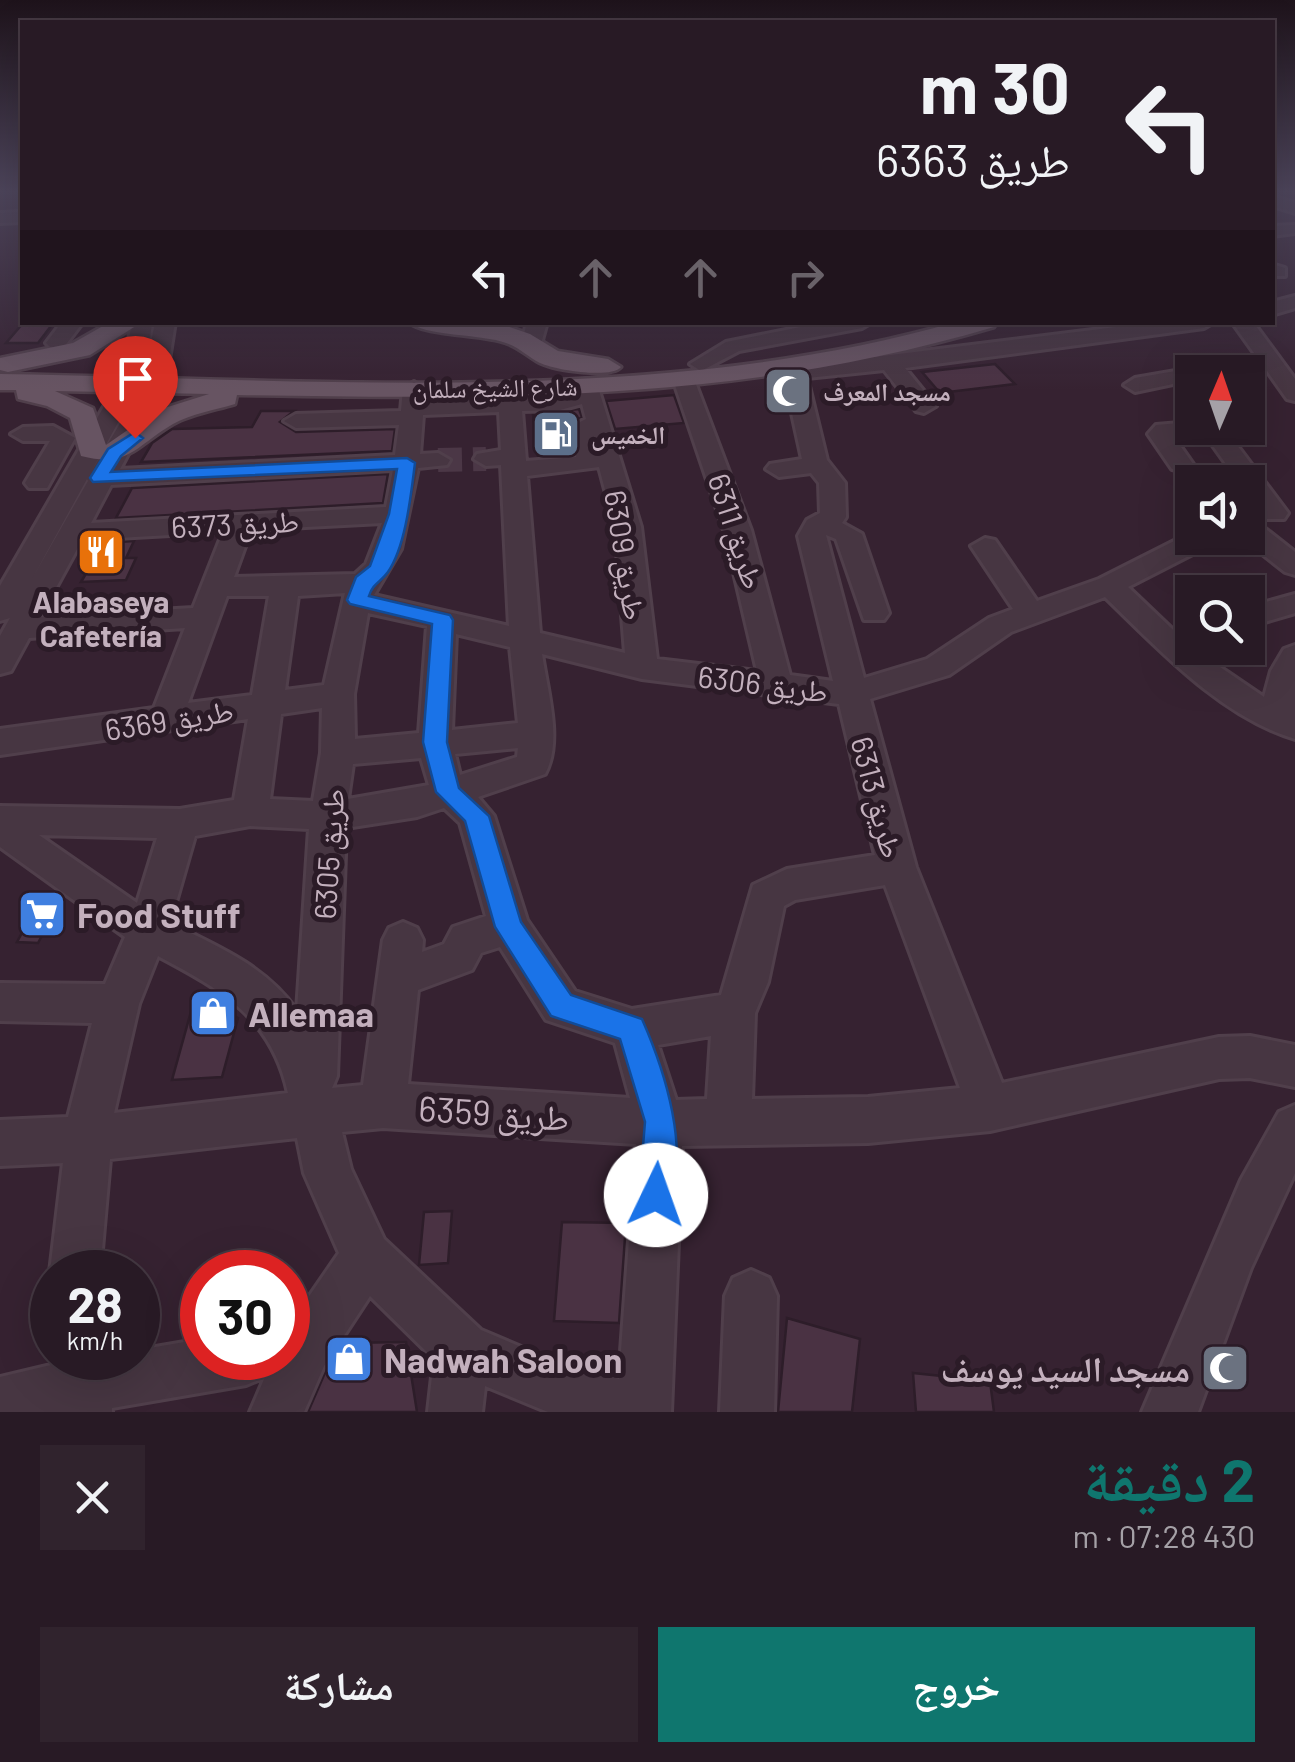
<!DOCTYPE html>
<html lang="ar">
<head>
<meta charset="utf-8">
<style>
  :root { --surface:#281a25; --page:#30232d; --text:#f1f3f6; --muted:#a5a1a7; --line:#443842; --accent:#0f766e }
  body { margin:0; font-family:Barlow,"Noto Naskh Arabic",sans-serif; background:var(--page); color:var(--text); direction:rtl; height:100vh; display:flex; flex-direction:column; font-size:38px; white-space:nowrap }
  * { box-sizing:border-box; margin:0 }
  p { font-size:32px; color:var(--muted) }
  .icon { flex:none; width:55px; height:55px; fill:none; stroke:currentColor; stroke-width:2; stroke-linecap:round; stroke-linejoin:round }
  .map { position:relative; height:1412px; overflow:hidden; direction:ltr }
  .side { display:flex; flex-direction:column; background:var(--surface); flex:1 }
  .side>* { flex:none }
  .banner { position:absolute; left:20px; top:20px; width:1255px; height:305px; border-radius:0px; box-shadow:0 10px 40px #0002,0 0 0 2px var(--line); direction:rtl; background:#281a25; color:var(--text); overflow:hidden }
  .needle { width:65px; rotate:2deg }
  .fabs { position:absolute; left:1175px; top:355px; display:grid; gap:20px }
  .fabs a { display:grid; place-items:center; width:90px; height:90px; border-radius:0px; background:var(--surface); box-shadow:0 10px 40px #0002,0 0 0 2px var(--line); font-size:50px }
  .speed { position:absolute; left:30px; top:1250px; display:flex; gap:20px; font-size:50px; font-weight:700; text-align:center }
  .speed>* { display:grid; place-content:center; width:130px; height:130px; border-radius:50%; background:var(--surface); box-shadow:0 10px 40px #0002,0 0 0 2px var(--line); line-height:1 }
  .speed small { font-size:25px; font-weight:400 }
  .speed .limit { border:15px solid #d22; background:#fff; color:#111 }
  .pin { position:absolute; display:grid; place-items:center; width:85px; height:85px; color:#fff; margin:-102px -42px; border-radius:50% 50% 50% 0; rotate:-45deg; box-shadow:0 0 10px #0007 }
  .pin .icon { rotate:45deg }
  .me { position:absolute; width:110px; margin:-55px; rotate:3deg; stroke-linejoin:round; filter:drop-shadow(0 0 8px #0008) }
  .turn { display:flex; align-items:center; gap:35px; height:210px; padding:0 40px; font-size:45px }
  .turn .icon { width:130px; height:130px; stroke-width:2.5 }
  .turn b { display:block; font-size:70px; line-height:85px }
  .lanes { display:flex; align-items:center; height:95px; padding:0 40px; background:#0003; justify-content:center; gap:50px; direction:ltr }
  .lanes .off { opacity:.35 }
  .round { display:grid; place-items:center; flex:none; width:105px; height:105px; border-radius:0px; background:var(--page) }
  .headline { display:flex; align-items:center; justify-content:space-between; height:170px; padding:0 40px }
  h1 { font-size:60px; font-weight:700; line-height:75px; color:var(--accent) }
  .primary-button { display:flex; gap:20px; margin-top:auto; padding:20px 40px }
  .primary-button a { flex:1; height:115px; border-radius:0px; background:var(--accent); color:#fff; font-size:40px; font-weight:700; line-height:115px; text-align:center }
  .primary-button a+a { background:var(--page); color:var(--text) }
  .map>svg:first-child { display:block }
</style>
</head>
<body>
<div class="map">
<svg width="1295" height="1412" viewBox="0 0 1295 1412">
  <rect width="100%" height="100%" fill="#362231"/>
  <!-- building -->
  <path fill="#4a3243" stroke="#2d1d29" stroke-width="2.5" d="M24 322H54L38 343H6Z
    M995 364 1015 384 940 393 922 372Z
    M674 395 684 423 615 429 606 401Z
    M579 409 582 417 568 426 572 454 538 456 533 414Z
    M261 411H294L280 422 296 432 395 429 392 451 141 462 152 443 172 429 252 427Z
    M388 474 383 503 116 518 132 488Z
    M134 541 126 558H136L126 580 81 582 104 543Z
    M35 909 56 910 38 943 17 942Z
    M195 997 238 1018 222 1077 172 1080Z
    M452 1211 448 1263 419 1265 424 1212Z
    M562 1222 626 1223 619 1323 554 1321Z
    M787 1318 860 1339 852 1412H778Z
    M406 1342 417 1412H308L327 1368 343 1343Z
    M913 1373 990 1381 994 1412H916Z"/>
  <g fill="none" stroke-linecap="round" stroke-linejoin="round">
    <!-- minor-tunnel -->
    <path stroke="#4b3746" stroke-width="24" stroke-dasharray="24 11" stroke-linecap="butt" d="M438 460 486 459"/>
    <!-- minor casing -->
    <g stroke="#503f4b" stroke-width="6">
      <path id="minor" d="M1272 196 1295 203V213L1272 206Z
        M22 212V222L0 223V213Z
        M1295 225V233L1272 236V226Z
        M1272 264 1285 268V276H1272Z
        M1295 296V308L1272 315V302Z
        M62 322H83L64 347H50L46 343Z
        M132 322H152L147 363 139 384 91 472 143 385 155 322H175L165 385 120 469 395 455 399 425 296 428 284 421 296 414 401 411 403 389 414 382 425 389 424 402 559 396 569 393 580 381H596L641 527 657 659 757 671 724 530 673 379 676 374H692L751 530 790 675 833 681 798 536 807 520 820 513 819 483 811 473 779 477 766 469 770 464 802 459 785 381 769 380 766 375 769 370 1157 322H1214L1204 328 905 368 936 406 924 413 916 411 884 370 807 378 827 460 845 483 846 517 842 523 862 534 889 613 884 620H864L836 539 826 535 864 678 927 659 989 618 1013 609 971 546 985 538 995 540 1037 601 1099 579 1192 532V538H1215L1212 544 1128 587 1192 648 1264 697 1271 671 1284 649 1295 645V739C1220 716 1160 650 1105 597L1011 632 949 675 870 699 916 867 1002 1083 1219 1037 1250 1036 1295 1045V1087L1250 1078 1219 1079 990 1131 868 1143 682 1146 671 1412H548L485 1386 482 1412H428L434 1359 370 1296 324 1366 304 1412H250L265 1377 246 1385 112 1408V1412H0V1377L51 1365 52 1351V1358H138V1350L202 1339V1358H272L266 1374 273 1358H288V1327L339 1253 304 1173 297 1138 110 1159 100 1272H52V1279L50 1272 63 1163 0 1166V1120L68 1117 92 1023 0 1021V983L105 984 125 937 0 847V806L180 809 234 800 248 719 0 755V729L154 708 185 628 29 638 11 671 0 674V636L10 618 0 621V586L117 384 125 363ZM582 404 586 419 572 426 576 457 526 461 522 411 560 410ZM499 412 501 450 477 454 474 459 486 466 501 465 509 626 374 595 401 549 418 468 447 465 450 460 438 453 420 454 423 415ZM599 467 615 527 625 653 540 633 527 476ZM393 470 386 507 91 523 111 485ZM87 479 88 481 32 579ZM382 523 366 564 355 574 234 577 251 530ZM223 532 193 608 40 617 82 540ZM345 593 324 685 285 690 298 596ZM227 596H269L252 695 188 703ZM368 613 427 626 419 733 355 739 354 694ZM456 634 510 647 518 723 452 730ZM542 654 642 679 839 704 875 855 787 869 753 885 721 995 632 1009 575 991 527 920 494 816 478 797 545 774C563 741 547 690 542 654ZM322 708 321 753 313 801 270 799 281 714ZM518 748 517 757 460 775 455 754ZM421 758 429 785 348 799 353 764ZM444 808 460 823 486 916 453 927 444 944 422 952 423 940 417 928 403 922 389 928 383 940 363 1085 332 1088 337 1076 346 828 417 817ZM250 826 309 829 297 1011C266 966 217 946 170 923L195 836ZM39 835 157 838 137 903ZM885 885 960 1088 868 1097 752 1099 755 1013 768 982 784 906 795 900ZM500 947 546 1020 615 1043 630 1098 408 1084 418 990 472 970 481 953ZM158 956C222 990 272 1018 288 1093L114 1113 139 1004ZM711 1036 707 1099 676 1100 658 1045ZM383 1128 636 1144 619 1379 545 1357 481 1330 384 1239 351 1169 342 1132Z
        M527 322H547L539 351H525L521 347Z
        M826 322H872L862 328 739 351 701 371 690 364 726 342Z
        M1232 322H1253L1295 379V401L1287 399 1265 368 1192 372V380L1135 392 1124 385 1135 378 1257 357Z
        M1192 422V428H1224L1288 513 1284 519H1266L1248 494V482H1239L1206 436 1174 437 1193 464 1181 471 1172 469 1148 434 1156 425Z
        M53 426 75 438 47 488H29L25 483 50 441H23L11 434 23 427Z
        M1248 521 1258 523 1295 552V575L1285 572 1242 538H1248Z
        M1295 594V613L1248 627V607Z
        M1295 1105V1173L1251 1268 1198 1412H1142L1241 1180 1279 1112Z
        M751 1270 769 1278 777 1296 774 1412H720L725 1296 733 1278Z"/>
    </g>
    <!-- major casing -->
    <g stroke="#503f4b" stroke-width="5">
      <path id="major" d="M110 322H142L90 355 8 372 0 370V358L73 343Z
        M409 322H495L530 334 558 351 608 359 621 367C611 379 555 370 540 363 528 357 519 347 506 343 483 334 422 336 409 322Z
        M956 322H997L994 327C737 403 501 399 237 395L235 404C215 410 191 414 173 424 134 447 129 468 81 456L70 418 47 406 18 399 16 390H0V374C310 379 656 408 956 322ZM55 391 209 394 155 411 106 445 93 408Z"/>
    </g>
    <!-- minor -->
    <use href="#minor" fill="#473642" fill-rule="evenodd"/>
    <!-- major -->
    <use href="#major" fill="#675462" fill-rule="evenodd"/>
  </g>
  <!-- sky -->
  <linearGradient id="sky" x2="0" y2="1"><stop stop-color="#1e131b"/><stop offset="0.49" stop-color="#4c445a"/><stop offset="1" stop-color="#4c445a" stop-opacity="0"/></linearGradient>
  <rect width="1295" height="390" fill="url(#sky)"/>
  <!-- route -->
  <path fill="#1a73e8" stroke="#114b97" stroke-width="2.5" d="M135 432 143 438 121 456 111 472 407 458 415 463C411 494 406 546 388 572 381 582 373 583 369 596L450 615 453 620 447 742 459 788 489 816 521 922 571 995 642 1019C665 1071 691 1152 668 1207L656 1212 644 1207 639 1195 645 1122 620 1039 551 1016 495 927 465 821 436 792 423 742 432 624 350 604 347 600 356 577 370 566 389 514 397 469 93 482 90 478 108 449Z"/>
  <!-- icons -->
  <defs>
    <g id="mosque-square" transform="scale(2.5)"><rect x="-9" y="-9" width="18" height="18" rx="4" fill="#6b7280" stroke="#2b1b27"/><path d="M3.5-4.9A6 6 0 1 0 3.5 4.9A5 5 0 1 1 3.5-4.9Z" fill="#fff"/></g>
    <g id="fuel-square" transform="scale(2.5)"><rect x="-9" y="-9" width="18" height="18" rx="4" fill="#5c6f8a" stroke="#2b1b27"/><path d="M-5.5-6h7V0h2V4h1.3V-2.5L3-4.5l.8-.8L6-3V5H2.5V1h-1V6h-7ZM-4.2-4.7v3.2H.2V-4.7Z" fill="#fff"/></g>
    <g id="restaurant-square" transform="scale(2.5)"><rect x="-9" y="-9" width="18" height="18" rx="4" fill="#e8710a" stroke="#2b1b27"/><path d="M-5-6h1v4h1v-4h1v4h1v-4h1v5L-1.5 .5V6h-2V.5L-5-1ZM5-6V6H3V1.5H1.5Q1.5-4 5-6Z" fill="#fff"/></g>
    <g id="supermarket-square" transform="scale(2.5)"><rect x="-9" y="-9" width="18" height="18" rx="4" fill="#3f7fe0" stroke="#2b1b27"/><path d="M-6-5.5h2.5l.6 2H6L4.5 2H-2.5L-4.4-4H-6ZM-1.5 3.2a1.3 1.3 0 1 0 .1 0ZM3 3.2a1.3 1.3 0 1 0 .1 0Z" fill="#fff"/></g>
    <g id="shop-square" transform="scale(2.5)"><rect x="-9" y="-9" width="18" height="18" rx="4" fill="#3f7fe0" stroke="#2b1b27"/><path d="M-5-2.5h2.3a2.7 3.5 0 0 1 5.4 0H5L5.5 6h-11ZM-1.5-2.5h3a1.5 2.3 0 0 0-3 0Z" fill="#fff"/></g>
  </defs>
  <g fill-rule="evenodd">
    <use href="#mosque-square" x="788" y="391"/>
    <use href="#fuel-square" x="556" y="434"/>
    <use href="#restaurant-square" x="101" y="552"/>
    <use href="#supermarket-square" x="42" y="914"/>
    <use href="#shop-square" x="213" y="1013"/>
    <use href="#shop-square" x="349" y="1359"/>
    <use href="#mosque-square" x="1225" y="1368"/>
  </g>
  <g text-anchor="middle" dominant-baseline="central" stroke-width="10" stroke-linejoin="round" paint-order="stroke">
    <!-- far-street labels -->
    <g font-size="25" fill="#c3b0bd" stroke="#2b1b27">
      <text transform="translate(495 387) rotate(-1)">شارع الشيخ سلمان</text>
    </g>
    <!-- far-poi labels -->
    <g font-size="25" font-weight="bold" fill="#c3b0bd" stroke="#2b1b27" text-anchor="start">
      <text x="823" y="391">مسجد المعرف</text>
      <text x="591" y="434">الخميس</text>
    </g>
    <!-- street labels -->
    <g font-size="30" fill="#c3b0bd" stroke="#2b1b27">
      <text transform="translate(235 523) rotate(-3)">طريق 6373</text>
      <text transform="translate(737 531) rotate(72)">طريق 6311</text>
      <text transform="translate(626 555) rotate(81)">طريق 6309</text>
      <text transform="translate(763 683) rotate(7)">طريق 6306</text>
      <text transform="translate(169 719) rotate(-9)">طريق 6369</text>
      <text transform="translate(878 797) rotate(75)">طريق 6313</text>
      <text transform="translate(328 854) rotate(-86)">طريق 6305</text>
    </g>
    <!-- poi labels -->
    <g font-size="30" font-weight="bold" fill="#c3b0bd" stroke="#2b1b27">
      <text x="101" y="601">Alabaseya<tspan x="101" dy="34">Cafetería</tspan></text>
    </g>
    <!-- near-poi labels -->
    <g font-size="35" font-weight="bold" fill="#c3b0bd" stroke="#2b1b27" text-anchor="start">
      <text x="77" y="914">Food Stuff</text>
      <text x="248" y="1013">Allemaa</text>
      <text x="384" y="1359">Nadwah Saloon</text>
      <text x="1190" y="1368" text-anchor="end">مسجد السيد يوسف</text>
    </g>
    <!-- near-street labels -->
    <g font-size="35" fill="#c3b0bd" stroke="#2b1b27">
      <text transform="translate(494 1112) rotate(4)">طريق 6359</text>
    </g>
  </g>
</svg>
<div class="fabs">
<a><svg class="needle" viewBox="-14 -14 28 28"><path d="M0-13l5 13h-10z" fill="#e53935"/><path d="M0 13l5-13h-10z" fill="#a5a1a7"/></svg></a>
<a><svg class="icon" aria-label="sound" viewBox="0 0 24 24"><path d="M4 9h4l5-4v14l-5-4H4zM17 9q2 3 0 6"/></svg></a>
<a><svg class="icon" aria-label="search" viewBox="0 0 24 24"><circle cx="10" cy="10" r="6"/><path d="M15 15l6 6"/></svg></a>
</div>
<div class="speed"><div>28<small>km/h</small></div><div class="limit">30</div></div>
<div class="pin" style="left:135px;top:438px;background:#d93025"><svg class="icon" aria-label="arrive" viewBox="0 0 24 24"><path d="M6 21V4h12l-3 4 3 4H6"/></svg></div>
<svg class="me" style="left:656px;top:1195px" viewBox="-20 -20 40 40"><circle r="19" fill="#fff"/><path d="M0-13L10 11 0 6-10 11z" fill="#1a73e8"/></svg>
<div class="banner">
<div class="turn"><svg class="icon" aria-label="left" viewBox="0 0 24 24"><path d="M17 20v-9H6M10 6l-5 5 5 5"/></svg><div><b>30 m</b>طريق 6363</div></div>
<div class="lanes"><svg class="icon" aria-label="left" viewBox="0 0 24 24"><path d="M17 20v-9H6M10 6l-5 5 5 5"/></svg><svg class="icon off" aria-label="ahead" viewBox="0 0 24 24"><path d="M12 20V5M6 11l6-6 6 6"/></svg><svg class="icon off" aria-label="ahead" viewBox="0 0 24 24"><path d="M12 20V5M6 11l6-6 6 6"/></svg><svg class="icon off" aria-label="right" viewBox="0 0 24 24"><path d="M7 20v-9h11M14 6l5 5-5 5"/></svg></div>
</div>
</div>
<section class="side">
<div class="headline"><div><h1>2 دقيقة</h1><p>430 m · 07:28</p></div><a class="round"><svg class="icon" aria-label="close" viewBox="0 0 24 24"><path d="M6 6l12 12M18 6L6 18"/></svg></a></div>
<div class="primary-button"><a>خروج</a><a>مشاركة</a></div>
</section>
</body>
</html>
